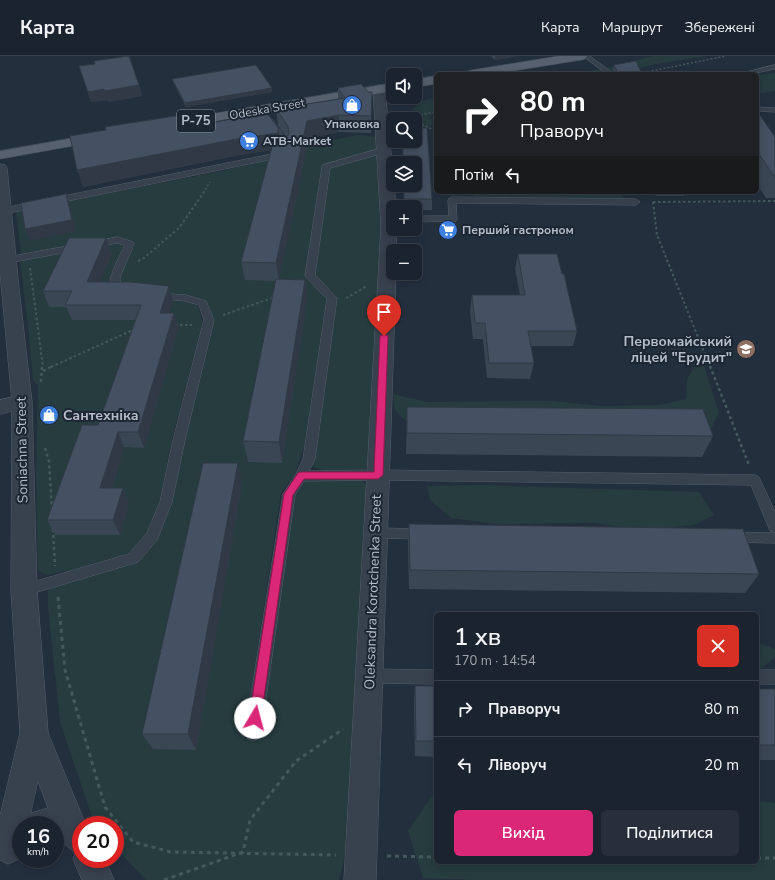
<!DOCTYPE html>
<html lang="uk">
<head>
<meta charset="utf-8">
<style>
  :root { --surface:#1b232e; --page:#282f3a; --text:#f1f3f6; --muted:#a0a4aa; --line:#39404a; --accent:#db2777 }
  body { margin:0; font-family:"Nunito Sans",sans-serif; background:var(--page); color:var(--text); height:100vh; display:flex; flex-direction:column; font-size:15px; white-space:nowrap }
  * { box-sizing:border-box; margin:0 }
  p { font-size:13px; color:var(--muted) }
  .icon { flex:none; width:22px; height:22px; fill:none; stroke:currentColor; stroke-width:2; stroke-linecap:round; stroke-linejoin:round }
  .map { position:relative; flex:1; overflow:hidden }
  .side { position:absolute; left:434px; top:556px; width:325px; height:252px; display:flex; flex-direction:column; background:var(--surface); border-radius:6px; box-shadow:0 2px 10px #0003,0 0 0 1px var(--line) }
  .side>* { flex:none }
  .banner { position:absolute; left:434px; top:16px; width:325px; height:122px; border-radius:6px; box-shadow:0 2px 10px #0003,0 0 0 1px var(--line); background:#202124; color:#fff; overflow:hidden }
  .tools { position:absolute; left:386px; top:12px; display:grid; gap:8px }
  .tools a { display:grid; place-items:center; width:36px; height:36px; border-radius:6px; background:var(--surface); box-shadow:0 2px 10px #0003,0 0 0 1px var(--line); font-size:20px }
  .speed { position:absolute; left:12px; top:760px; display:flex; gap:8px; font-size:20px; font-weight:700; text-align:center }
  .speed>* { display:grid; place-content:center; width:52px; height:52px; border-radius:50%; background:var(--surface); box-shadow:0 2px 10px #0003,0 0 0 1px var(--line); line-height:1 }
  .speed small { font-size:10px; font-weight:400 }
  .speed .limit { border:6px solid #d22; background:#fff; color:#111 }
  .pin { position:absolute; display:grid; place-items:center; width:34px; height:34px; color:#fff; margin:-41px -17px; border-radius:50% 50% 50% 0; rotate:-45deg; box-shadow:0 0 4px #0007 }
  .pin .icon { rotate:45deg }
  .me { position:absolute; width:44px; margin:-22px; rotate:8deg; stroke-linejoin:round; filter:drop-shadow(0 0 3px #0008) }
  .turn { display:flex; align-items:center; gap:14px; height:84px; padding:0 20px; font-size:18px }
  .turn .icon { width:52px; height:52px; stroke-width:2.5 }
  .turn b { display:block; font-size:28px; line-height:34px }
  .then { display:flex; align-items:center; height:38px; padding:0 20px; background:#0003; gap:8px; font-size:15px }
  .round { display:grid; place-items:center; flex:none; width:42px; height:42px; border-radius:6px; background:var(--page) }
  .overview { display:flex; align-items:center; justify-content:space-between; height:68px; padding:0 20px }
  h1 { font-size:24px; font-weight:600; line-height:30px }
  .cta { display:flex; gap:8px; margin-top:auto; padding:8px 20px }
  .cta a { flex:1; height:46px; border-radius:6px; background:var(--accent); color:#fff; font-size:16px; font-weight:600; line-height:46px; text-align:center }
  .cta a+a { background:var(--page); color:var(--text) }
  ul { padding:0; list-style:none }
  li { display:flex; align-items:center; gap:12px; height:56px; padding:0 20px; border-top:1px solid var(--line) }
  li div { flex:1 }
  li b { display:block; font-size:15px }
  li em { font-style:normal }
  header { display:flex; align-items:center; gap:24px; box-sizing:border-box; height:56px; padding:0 20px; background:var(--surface); border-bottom:1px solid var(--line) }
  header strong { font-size:19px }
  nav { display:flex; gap:22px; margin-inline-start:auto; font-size:14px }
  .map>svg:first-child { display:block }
</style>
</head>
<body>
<header>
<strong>Карта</strong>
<nav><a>Карта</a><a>Маршрут</a><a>Збережені</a></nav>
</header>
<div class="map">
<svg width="775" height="824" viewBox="0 0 775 824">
  <rect width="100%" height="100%" fill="#242f3e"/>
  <!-- green -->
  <path fill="#263c3f" d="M653 0H707L662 7 625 15 618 18H572L615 10Z
    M775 17V35L757 38V19Z
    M436 41V56L430 60 433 67 425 76 415 77V63H404L419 46Z
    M358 79 379 81 380 93 324 110 306 221 327 242 305 388 295 418 281 437 244 683H259L294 442 304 425 361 424 370 432 361 589 345 800 339 824H146L115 791V769H99L92 761 60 666 48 551V533L71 523 121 510 155 483 170 450 172 418 209 264 203 247 195 241 186 239 134 236 119 232V222L133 188 118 182 21 198 16 155 217 116 272 103 293 92Z
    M376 99 381 100 384 165 368 410 362 416C347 416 324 419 311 409L336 242 314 220 330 112Z
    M473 136H622L624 144 473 142Z
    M118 187 125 190 111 235 174 242 198 249 203 268 172 383 160 445 146 481 129 498 72 514 47 519 38 515 36 418 38 330 33 324 27 262 20 205 25 203Z
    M695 310H704L719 357 710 375 407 366 395 354 393 338 428 346 553 345 601 350 660 349 686 343 687 323Z
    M480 429 699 436 714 459 694 469 644 474 592 467 498 468 451 462 430 444 427 430Z
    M757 586 775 593V601L758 615H757Z
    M433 738H436V806H757V745L775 747V824H473L423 822 408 775Z"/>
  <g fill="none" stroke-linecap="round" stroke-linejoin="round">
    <!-- service casing -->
    <g stroke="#565f6c" stroke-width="1">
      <path id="service" d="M583 0H590L614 18H607Z
        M775 9V13L751 18H739Z
        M757 51 775 52V56L757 55Z
        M266 63H272L289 88V95L283 101 4 158 0 155 4 152 277 97 281 94V88L265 65Z
        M381 92H384L388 94 387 96 330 112 315 219 337 242 315 403 309 415 378 414 755 419 759 421 775 456V476L770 475 751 429 378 424 304 425 295 439 261 677 259 682 253 685 247 682 245 677 283 438 296 418 303 403 327 243 305 220 322 111 323 109Z
        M452 141 636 143 640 146 636 149 456 147 457 163 456 165 415 166V160H449L448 144Z
        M118 181 133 186 134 188 120 221V231L128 236 123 239C120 238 113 237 111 234 105 226 121 198 125 189L117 187 8 207 3 204 8 201Z
        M155 237 186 239 206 245 214 264 185 384 172 446 157 484 138 506 24 540 19 538 17 534 19 530 129 498 147 477 160 446 173 384 204 264 199 249 185 245 152 242 150 240 152 238Z
        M376 472 424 473 429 474 430 478 429 482 424 483 376 482 371 481 370 477 371 473Z
        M729 476 775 477V487L729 486 724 485 723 481 724 477Z
        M369 613 436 614V628L369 627 364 625 362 620 364 615Z
        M757 614H775V628H757Z"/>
    </g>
    <!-- minor casing -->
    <g stroke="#565f6c" stroke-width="1">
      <path id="minor" d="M379 29 383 30 385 33 396 151H393V173H397L396 195H393V217H396L376 824H344L381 171 373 33 375 30Z
        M22 339 29 341 32 346 29 351 0 358V344Z"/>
    </g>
    <!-- tertiary casing -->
    <g stroke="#565f6c" stroke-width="1">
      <path id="tertiary" d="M0 108 5 109 7 112 19 233 32 346 37 534 48 677 83 762 90 769H81V803H105L114 824H82L73 803 76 796C67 793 65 784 55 783V769H21V799L19 803 8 808 0 804V760L20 677 11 534 12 346 0 216ZM38 725 48 752 31 757Z"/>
    </g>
    <!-- primary casing -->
    <g stroke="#414a57" stroke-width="1">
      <path id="primary" d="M559 0H587L585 3 581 4 494 18H466L468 15 472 14Z
        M436 20V28L415 31V23Z
        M393 27V35L182 71 177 70 175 67 177 64 182 63Z
        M101 77 106 78 108 81 106 84 0 103V95Z"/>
    </g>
    <!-- path-far3 -->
    <path stroke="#44595c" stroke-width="1.5" stroke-dasharray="2 2" stroke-linecap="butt" d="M636 18 726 0
      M397 63 436 56
      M415 65 436 75
      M203 137 210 126"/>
    <!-- path-far2 -->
    <path stroke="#44595c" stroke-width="2" stroke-dasharray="2.5 2.5" stroke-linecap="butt" d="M653 146 657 179 710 311
      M653 146 775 145
      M138 205 144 202 179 172 204 136
      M30 212 43 311
      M346 242 367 230
      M223 259 275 241
      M175 269H192
      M51 311 135 273"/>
    <!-- path-far1 -->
    <path stroke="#44595c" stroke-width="2.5" stroke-dasharray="3 3" stroke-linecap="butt" d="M710 310 749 409
      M43 315 53 310
      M41 326 42 310
      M45 392 49 406 52 454
      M53 473 55 510"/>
    <!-- path -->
    <path stroke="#44595c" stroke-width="3" stroke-dasharray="4 4" stroke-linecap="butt" d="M58 541 65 614 105 751 133 786 171 796 336 799
      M387 800 436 801
      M757 802H775
      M164 824 243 796 250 764 296 705 343 673"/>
    <!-- service -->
    <use href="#service" fill="#38414e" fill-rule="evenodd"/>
    <!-- minor -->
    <use href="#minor" fill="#38414e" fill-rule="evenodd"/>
    <!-- tertiary -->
    <use href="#tertiary" fill="#38414e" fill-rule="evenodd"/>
    <!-- primary -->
    <use href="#primary" fill="#56606e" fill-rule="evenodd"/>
  </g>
  <!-- wall -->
  <path fill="#3b4654" d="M491 0H517L495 4Z
    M614 9 642 18H612Z
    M79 10 139 29 142 40 108 46V44L91 46Z
    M172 23 272 32V36L186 51 173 26Z
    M338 32 372 53 371 77 339 76 309 82 279 223 305 224 307 245 282 407 248 406 243 385 275 225 245 224 241 206 271 94 239 99 83 131 215 66 279 85H282L286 81 278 70 276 53 338 43Z
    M757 55 775 81V142H766L757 128Z
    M402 85H415L432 143V154H415V151H404L403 129H415V107H403Z
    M654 136H685L684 140H656Z
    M106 182 112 198 99 226 173 246 169 257H174L178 273 144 392 124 391 112 432H123L129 447 120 479H55L47 464 98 369 135 264H72L66 251H49L43 235Z
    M518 198 577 275 573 290H531L534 307 530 323 487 322 483 283H473L470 255 472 239H520L515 213Z
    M407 351 713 380 702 401 406 398Z
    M242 428 196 694 153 693 142 678Z
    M409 468 759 518 745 537 409 533 408 489Z
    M415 630H436V701L415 700 414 647Z
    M757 633H775V704H757Z"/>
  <!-- shaded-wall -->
  <path fill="#303945" d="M495 0H517L495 4Z
    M139 29 142 40 108 46 105 35Z
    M272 32V36L186 51 185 47Z
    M104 33 108 44 91 46 88 36Z
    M372 36V53L371 77V60Z
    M339 59V76L309 82 279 225 276 207 307 65Z
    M278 72 280 93 239 99 83 131 77 114Z
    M66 138 70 150 76 175 30 185 25 173Z
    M106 182 112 198 93 241 87 226Z
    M305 224 307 245 282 407 279 386Z
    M169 230 173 246 165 272 160 257Z
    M174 257 178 273 144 392 138 376Z
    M118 376 124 391 107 447 100 432Z
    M238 407 242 428 196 694 188 678Z
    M123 432 129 447 120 479 113 464Z"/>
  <!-- building -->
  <path fill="#455162" stroke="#303945" d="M129 0 139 29 105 35 104 33 88 36 79 10 95 8 94 5Z
    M636 5 642 18H618L614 9Z
    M256 9 272 32 185 47 172 23Z
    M361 28 368 36H372L371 60 339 59 307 65 276 207 241 206 273 87 282 85 289 78 288 70 276 53 345 42 338 32Z
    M207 53 215 66 267 57 278 72V77L237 83 77 114 70 80 106 74 105 71 188 58Z
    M757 55 775 81V122L757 95Z
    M415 72H427L432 143H404V129H415V107H403V85H415Z
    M66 138 72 164 25 173 21 147Z
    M69 182H106L87 226H131L169 230 160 257H174L138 376H118L100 432H123L113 464H47L82 369H98L141 249H65L72 235H43Z
    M518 198H557L562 218H564L577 275H528L534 307H489L485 267H475L472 239H525Z
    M276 223 305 224 279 386 243 385Z
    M407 351 703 353 713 380 407 377Z
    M203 407H238L188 678H142Z
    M409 468 743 473 759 518 410 514Z
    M415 630H436V685H416Z
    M757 633H775V689H757Z"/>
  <!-- route -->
  <path fill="#db2777" stroke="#8e194d" d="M384 278 388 280 383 419 378 423H304L293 439 261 662 259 666 255 668 251 666 249 662 284 438 298 417 301 416H374L380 280Z"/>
  <!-- icons -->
  <defs>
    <g id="shop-disc" transform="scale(1)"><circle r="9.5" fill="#3f7fe0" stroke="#1d2633"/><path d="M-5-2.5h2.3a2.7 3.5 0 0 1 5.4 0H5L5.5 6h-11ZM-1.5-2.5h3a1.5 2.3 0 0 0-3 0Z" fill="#fff"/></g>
    <g id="supermarket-disc" transform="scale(1)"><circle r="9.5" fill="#3f7fe0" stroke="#1d2633"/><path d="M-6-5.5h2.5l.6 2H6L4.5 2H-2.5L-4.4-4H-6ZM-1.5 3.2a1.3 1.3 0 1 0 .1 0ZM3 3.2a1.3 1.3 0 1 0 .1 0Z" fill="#fff"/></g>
    <g id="school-disc" transform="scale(1)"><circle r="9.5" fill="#8d6e63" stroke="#1d2633"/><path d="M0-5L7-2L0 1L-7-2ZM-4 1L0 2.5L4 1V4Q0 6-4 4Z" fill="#fff"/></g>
  </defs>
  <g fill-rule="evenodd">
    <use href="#shop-disc" x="352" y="49"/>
    <use href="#supermarket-disc" x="249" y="85"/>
    <use href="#supermarket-disc" x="448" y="174"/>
    <use href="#school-disc" x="746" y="293"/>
    <use href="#shop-disc" x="49" y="359"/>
  </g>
  <g text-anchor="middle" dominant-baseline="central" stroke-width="4" stroke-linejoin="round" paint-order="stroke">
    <!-- far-street labels -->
    <g font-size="12" fill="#b4bcc9" stroke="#1d2633">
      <text transform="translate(267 53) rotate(-10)">Odeska Street</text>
    </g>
    <!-- far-poi labels -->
    <g font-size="12" font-weight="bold" fill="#b4bcc9" stroke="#1d2633" text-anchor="start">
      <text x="352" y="68" text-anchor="middle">Упаковка</text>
      <text x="263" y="85">ATB-Market</text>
      <text x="462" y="174">Перший гастроном</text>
    </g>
    <!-- shield labels -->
    <rect fill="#1d2633" stroke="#878f9c" stroke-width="1" x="177" y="54" width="38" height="22" rx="3"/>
    <g font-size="13" font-weight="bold" fill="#b4bcc9">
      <text x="196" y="65">Р-75</text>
    </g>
    <!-- poi labels -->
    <g font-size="14" font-weight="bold" fill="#b4bcc9" stroke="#1d2633" text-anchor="end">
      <text x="732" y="285">Первомайський<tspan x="732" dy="16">ліцей "Ерудит"</tspan></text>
      <text x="63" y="359" text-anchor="start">Сантехніка</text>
    </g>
    <!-- street labels -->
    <g font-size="14" fill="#b4bcc9" stroke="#1d2633">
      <text transform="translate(22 394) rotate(-91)">Soniachna Street</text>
      <text transform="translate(373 536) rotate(-88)">Oleksandra Korotchenka Street</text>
    </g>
  </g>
</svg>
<div class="tools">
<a><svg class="icon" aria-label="sound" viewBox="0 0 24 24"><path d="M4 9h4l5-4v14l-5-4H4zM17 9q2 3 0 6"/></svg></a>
<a><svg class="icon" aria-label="search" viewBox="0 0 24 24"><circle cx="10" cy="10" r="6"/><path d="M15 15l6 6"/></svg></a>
<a><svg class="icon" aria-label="layers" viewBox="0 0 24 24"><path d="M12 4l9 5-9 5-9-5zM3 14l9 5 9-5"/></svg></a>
<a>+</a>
<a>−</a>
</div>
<div class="speed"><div>16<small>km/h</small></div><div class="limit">20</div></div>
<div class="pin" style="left:384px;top:280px;background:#d93025"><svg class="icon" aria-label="arrive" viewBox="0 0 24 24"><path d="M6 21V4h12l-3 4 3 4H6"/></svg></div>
<svg class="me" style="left:255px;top:662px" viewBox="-20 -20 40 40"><circle r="19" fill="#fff"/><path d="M0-13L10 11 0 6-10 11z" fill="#db2777"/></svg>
<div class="banner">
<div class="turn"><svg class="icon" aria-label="right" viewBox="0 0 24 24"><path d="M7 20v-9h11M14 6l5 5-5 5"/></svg><div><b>80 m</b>Праворуч</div></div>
<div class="then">Потім<svg class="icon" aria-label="left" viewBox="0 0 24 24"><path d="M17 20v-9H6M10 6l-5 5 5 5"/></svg></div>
</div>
<section class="side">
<div class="overview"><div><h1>1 хв</h1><p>170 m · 14:54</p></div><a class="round" style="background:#d93025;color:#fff"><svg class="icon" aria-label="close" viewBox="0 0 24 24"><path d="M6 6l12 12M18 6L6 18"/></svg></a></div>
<ul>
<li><svg class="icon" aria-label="right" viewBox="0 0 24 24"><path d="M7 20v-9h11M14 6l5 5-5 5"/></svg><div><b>Праворуч</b></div><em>80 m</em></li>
<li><svg class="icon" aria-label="left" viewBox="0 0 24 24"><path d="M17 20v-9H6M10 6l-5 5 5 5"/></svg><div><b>Ліворуч</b></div><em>20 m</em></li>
</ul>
<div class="cta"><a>Вихід</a><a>Поділитися</a></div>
</section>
</div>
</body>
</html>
